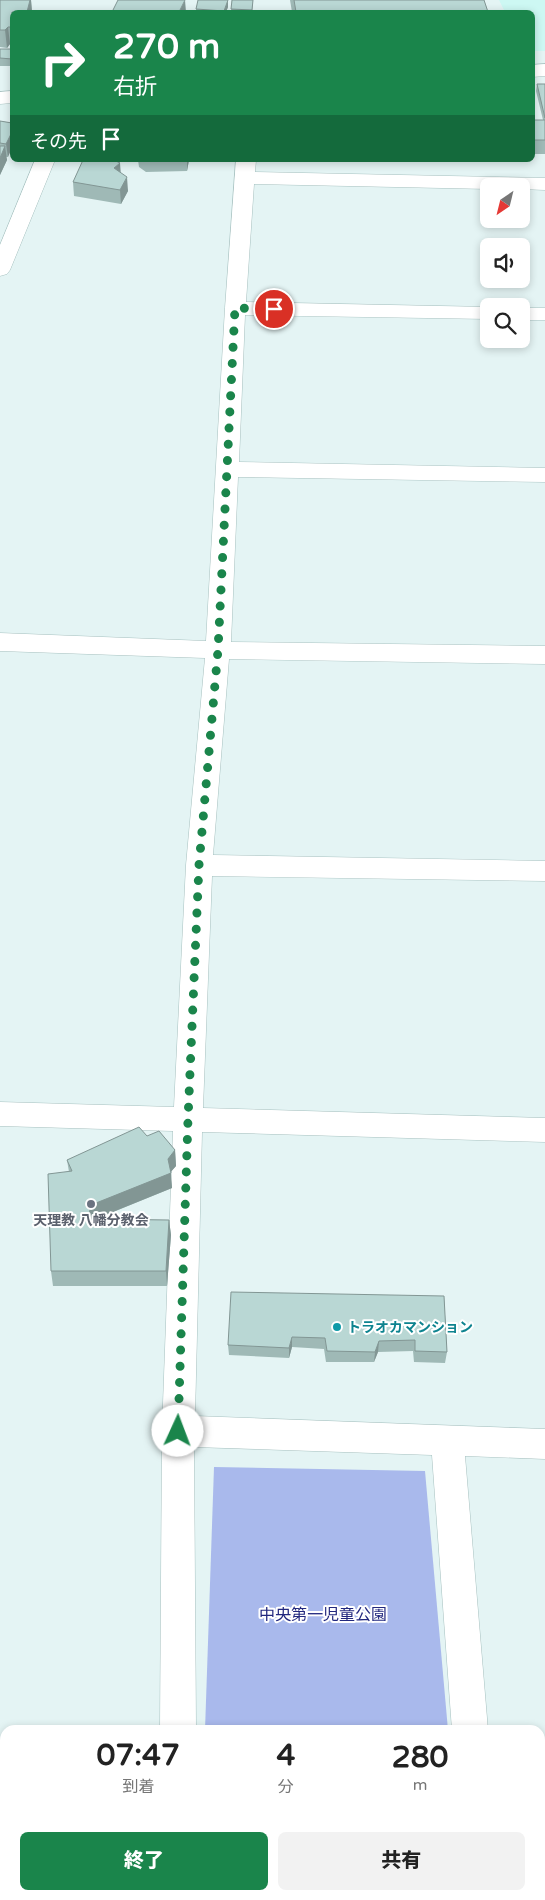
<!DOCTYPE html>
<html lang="ja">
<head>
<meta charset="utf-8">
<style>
  :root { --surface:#fff; --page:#f2f2f2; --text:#222; --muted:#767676; --accent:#1a854b }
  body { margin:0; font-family:"Varela Round","Noto Sans JP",sans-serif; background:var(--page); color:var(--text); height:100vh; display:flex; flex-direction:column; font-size:19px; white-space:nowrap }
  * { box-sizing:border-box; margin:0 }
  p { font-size:16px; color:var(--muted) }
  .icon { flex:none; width:28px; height:28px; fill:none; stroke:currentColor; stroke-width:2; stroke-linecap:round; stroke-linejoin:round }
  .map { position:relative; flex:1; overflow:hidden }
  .side { position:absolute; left:0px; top:1725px; width:545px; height:175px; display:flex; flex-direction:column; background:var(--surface); border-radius:15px 15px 0 0; box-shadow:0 2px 8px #0003 }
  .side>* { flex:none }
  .banner { position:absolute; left:10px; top:10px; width:525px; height:152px; border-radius:8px; box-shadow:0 2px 8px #0003; background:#1a854b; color:#fff; overflow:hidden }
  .needle { width:32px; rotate:215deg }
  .controls { position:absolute; left:480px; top:178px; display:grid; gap:10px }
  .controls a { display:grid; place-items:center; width:50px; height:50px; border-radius:8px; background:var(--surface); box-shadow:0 2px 8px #0003; font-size:25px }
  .pin { position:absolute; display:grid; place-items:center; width:42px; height:42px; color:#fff; margin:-21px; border:2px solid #fff; border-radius:50%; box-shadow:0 1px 5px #0007 }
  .me { position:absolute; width:55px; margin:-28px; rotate:2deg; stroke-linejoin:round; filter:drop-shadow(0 0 4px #0008) }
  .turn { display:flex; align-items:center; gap:18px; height:105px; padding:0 20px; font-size:22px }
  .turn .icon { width:65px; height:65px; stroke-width:2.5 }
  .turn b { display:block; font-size:35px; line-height:42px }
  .then { display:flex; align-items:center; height:48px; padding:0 20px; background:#0003; gap:10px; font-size:19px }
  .eta { display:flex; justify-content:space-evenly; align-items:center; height:85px; text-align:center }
  .eta b { font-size:30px; font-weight:800; line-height:35px }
  .button { display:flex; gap:10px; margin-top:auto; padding:10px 20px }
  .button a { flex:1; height:58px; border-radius:8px; background:var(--accent); color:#fff; font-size:20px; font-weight:800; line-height:58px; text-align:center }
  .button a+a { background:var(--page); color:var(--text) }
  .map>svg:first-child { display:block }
</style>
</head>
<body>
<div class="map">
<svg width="545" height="1900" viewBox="0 0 545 1900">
  <rect width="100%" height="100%" fill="#e4f4f4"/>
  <!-- commercial -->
  <path fill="#cdf8f3" d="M499 0H545V51H533L532 12H505Z"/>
  <!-- green -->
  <path fill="#a9b9ec" d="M214 1467 425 1471 448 1730H205Z"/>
  <!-- parking -->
  <path fill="#dde4e3" d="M0 1861H5V1895H159L158 1900H0Z"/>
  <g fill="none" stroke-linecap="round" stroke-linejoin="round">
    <!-- minor casing -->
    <g stroke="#a6c0bf" stroke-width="1">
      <path id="minor" d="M545 64V76L532 77V65Z
        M12 91V103L0 104V92Z
        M35 160H55L10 270 7 274 0 276V245Z
        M236 160H256L255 172 545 178V190L521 189V186H489V189L254 184 246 302 489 307V319L245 315 239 462 545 468V482L238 477 231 642 545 646V664L229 659 213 855 545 861V881L212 876 203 1108 545 1118V1142L202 1132 195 1416 545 1429V1459L465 1456 488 1730H452L432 1455 194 1447 196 1730H160L162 1431 173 1131 0 1126V1102L174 1107 186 865 205 658 0 651V633L206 641 225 308Z
        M521 308H545V320H521Z
        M540 1794H545V1830H540Z
        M156 1895H194V1900H156Z"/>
    </g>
    <!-- minor -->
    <use href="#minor" fill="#fff" fill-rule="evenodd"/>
  </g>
  <!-- wall -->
  <path fill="#9fb9b6" d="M0 0H31L32 12H12V44H10L7 48 0 47Z
    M228 0V7L226 12H196V9Z
    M232 0H253L252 12H231Z
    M290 0H484L488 12H292Z
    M0 49H12V66H0Z
    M537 84H545V154H532V120H543L536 91Z
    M0 121 12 123 8 157H6L7 160 0 175Z
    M138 160H189L187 171 146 172 139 167Z
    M121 173 128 191 121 204 74 196 73 182Z
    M147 1136 175 1150 176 1166 170 1172 172 1188 96 1219 169 1220 171 1235 167 1286H53L51 1271 69 1172 67 1160Z
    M444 1296 447 1352 445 1363 414 1362 413 1351 378 1352 374 1362H326L324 1349 292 1347 289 1358 229 1355 228 1345Z"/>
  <!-- shaded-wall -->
  <path fill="#829694" d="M30 0H31L32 12H27Z
    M185 0 186 12H179Z
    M228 0V7L226 12H224Z
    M8 27 10 44 7 48 5 30Z
    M12 132V148L8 157 6 144Z
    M5 146 7 160 0 175V158Z
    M187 160H189L187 171Z
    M120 163 121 176 114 168Z
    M127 177 128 191 121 204 120 190Z
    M175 1150 176 1166 170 1173H171L172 1188 93 1220 88 1219 91 1205 168 1159Z
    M169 1220 171 1235 167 1286 166 1271Z
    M292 1337V1347L289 1358V1348Z
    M379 1341 378 1352 374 1362 375 1352Z"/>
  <!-- building -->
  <path fill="#b9d7d4" stroke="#829694" d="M0 0H30L27 12H12V27H8L5 30H0Z
    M118 0H185L179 12 167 11V12H112Z
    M198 0H228L224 11 196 9Z
    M232 0H253L252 10 231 9Z
    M294 0H484L488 12H296Z
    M0 49H12V59L0 58Z
    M537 84H545V118Z
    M532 120H545V140H532Z
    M0 121 12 123V132L6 144 0 143Z
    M0 146H5L0 158Z
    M83 160H114L120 163 114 168 127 177 120 190 73 182Z
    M139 1127 147 1136 159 1131 175 1150 168 1159 171 1173 91 1205 88 1219 169 1220 166 1271H51L48 1174 72 1171 67 1160Z
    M231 1292 444 1296 447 1352 415 1351V1340L379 1341 375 1352 327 1351 325 1338 292 1337 289 1348 228 1345Z"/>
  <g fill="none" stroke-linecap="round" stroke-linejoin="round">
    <!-- route -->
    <path stroke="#1a854b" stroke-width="9" stroke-dasharray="0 16.2" d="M178 1431 188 1119 199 865 218 650 235 308 274 309"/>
  </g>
  <!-- markers -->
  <circle fill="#6b7280" stroke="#fff" stroke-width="2" cx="91" cy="1204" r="5"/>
  <circle fill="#0f9aa8" stroke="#fff" stroke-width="2" cx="337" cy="1327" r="5"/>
  <g text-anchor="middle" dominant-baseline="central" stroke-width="4" stroke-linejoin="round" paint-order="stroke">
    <!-- worship labels -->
    <g font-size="14" font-weight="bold" fill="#5b616d" stroke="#fff">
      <text x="91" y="1220">天理教 八幡分教会</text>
    </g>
    <!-- culture labels -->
    <g font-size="14" font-weight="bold" fill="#0d838f" stroke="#fff" text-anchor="start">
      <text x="347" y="1327">トラオカマンション</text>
    </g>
    <!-- near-park labels -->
    <g font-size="16" fill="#22287e" stroke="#fff">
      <text x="323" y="1615">中央第一児童公園</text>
    </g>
  </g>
</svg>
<div class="controls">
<a><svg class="needle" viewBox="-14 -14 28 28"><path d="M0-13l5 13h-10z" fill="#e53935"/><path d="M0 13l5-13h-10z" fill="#767676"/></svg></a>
<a><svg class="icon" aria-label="sound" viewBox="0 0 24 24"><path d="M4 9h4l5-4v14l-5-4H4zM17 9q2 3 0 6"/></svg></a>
<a><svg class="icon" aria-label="search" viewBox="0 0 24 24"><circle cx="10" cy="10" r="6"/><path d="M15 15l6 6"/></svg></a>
</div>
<div class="pin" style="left:274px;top:309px;background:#d93025"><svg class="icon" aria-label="arrive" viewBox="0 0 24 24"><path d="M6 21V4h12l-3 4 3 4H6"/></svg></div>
<svg class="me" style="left:178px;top:1431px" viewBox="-20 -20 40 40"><circle r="19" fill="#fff"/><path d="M0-13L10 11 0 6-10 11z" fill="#1a854b"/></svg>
<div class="banner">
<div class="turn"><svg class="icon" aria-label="right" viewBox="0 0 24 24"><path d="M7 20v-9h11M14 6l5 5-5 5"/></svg><div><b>270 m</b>右折</div></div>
<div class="then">その先<svg class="icon" aria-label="arrive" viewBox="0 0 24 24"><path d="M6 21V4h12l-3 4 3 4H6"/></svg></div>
</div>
<section class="side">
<div class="eta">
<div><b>07:47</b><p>到着</p></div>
<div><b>4</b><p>分</p></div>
<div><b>280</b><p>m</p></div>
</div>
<div class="button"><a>終了</a><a>共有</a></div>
</section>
</div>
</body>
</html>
